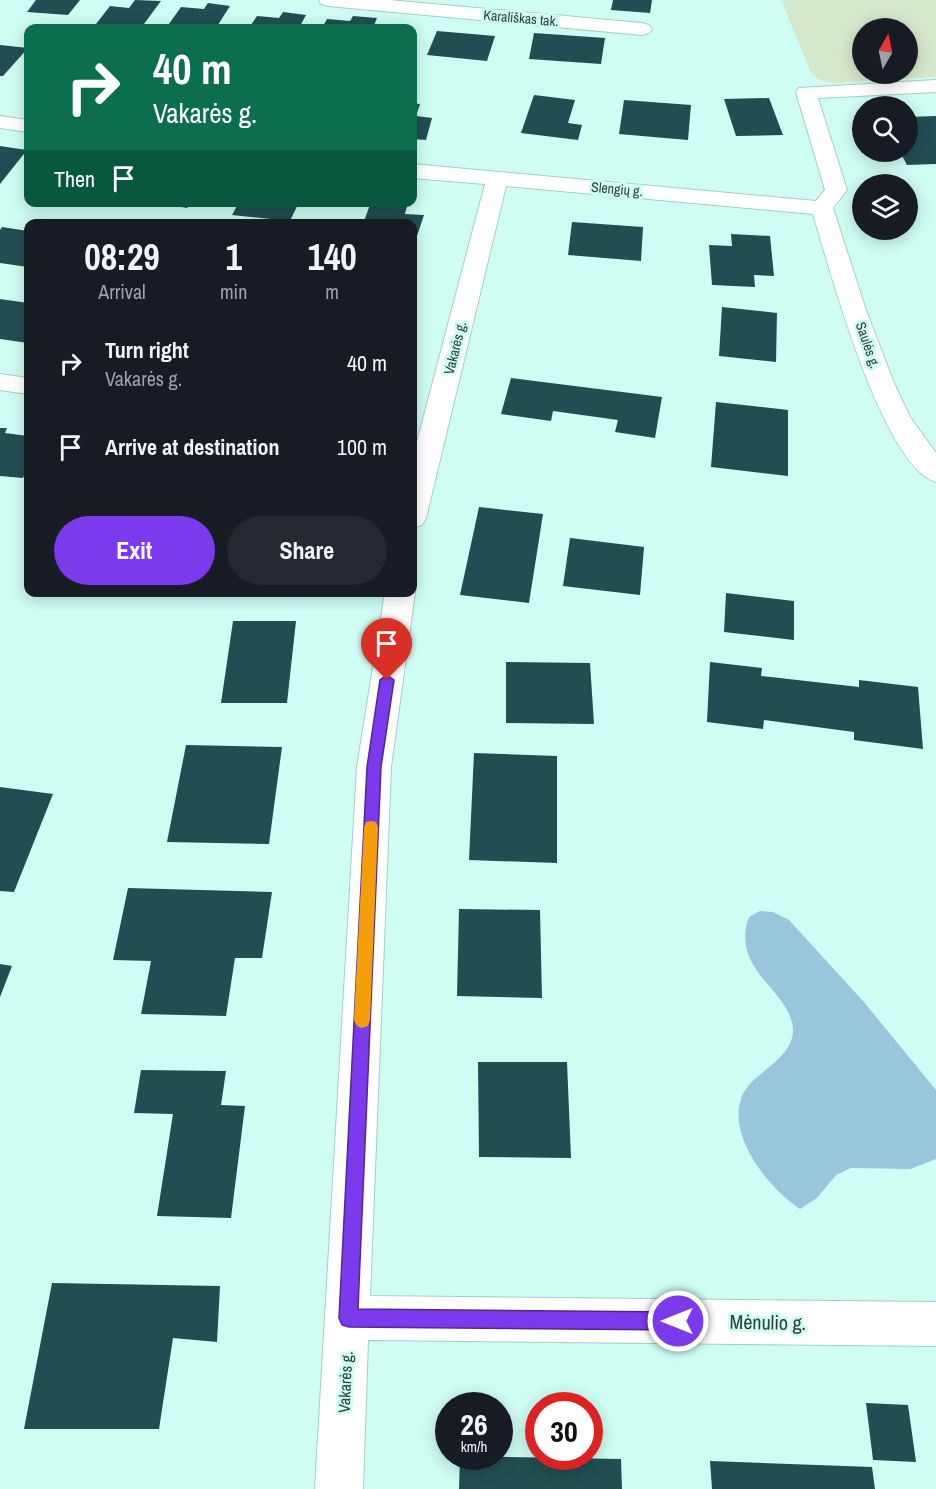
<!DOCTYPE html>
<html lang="en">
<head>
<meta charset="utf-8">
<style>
  :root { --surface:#171b24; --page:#242831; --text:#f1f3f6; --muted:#9ea1a6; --accent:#7c3aed }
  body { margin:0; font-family:"Archivo Narrow",sans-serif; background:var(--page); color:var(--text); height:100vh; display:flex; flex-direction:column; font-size:22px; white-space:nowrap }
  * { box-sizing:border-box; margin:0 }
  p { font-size:20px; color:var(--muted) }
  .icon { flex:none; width:33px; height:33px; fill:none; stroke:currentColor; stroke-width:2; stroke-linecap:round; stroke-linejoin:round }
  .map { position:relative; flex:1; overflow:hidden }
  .sheet { position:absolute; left:24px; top:219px; width:393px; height:378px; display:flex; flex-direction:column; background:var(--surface); border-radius:12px; box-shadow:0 3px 15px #0003 }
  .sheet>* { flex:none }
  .guide { position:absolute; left:24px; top:24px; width:393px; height:183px; border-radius:12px; box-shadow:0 3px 15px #0003; background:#0b6e4f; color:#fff; overflow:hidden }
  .needle { width:39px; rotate:9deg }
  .fabs { position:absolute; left:852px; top:18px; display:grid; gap:12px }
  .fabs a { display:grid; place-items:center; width:66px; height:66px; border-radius:50%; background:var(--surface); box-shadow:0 3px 15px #0003; font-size:30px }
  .speed { position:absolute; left:435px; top:1392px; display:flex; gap:12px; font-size:30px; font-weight:700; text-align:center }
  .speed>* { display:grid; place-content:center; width:78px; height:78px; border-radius:50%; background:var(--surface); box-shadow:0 3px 15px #0003; line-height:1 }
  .speed small { font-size:15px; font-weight:400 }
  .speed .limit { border:9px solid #d22; background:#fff; color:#111 }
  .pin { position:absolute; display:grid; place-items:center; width:51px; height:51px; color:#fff; margin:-62px -26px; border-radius:50% 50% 50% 0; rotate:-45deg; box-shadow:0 0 6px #0007 }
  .pin .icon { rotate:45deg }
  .me { position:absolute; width:66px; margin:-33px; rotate:270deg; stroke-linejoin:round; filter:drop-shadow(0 0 4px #0008) }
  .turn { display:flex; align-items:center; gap:21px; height:126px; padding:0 30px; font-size:27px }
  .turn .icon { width:78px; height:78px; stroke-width:2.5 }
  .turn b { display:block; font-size:42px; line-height:51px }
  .then { display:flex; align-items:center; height:57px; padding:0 30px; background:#0003; gap:12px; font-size:22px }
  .eta { display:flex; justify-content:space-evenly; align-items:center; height:102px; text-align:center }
  .eta b { font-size:36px; font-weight:700; line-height:42px }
  .button { display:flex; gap:12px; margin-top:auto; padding:12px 30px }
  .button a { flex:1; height:69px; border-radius:36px; background:var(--accent); color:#fff; font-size:24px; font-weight:700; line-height:69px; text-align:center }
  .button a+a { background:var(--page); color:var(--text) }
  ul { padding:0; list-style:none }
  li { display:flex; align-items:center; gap:18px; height:84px; padding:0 30px }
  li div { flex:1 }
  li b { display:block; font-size:22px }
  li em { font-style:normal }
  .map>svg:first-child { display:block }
</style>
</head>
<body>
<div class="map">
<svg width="936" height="1489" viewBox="0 0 936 1489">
  <rect width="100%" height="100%" fill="#cffdf3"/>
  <!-- green -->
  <path fill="#d6e8cb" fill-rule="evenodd" d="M781 0H936V77L835 83 822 81 812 75ZM862 28H908V74H862Z"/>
  <!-- water -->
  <path fill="#98c6da" d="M760 911 773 912 789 920 863 1001 936 1090V1159L910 1169 851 1168 836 1175 817 1198 800 1209C769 1189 724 1133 743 1094 753 1072 792 1060 793 1031 793 991 729 971 749 917Z"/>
  <!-- building -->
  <path fill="#224e53" d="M36 0H80L68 15 27 12Z
    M135 0 161 1 141 28H113L115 26 96 24 110 6 129 8Z
    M613 0H652L650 13 611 10Z
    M208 3 230 6 216 28H166L181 7 204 9Z
    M283 12 306 15 299 28H249L257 16 279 18Z
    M353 16 377 18 373 28H322L327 19 350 21Z
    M437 31 495 36 487 61 427 55Z
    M534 33 605 38 601 64 529 59Z
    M0 45 28 48 3 76H0Z
    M534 95 575 100 568 123 582 125 578 140 521 133Z
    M769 98 783 135 736 136 724 99Z
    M624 100 691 105 688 140 619 134Z
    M412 103 420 104 416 116 432 118 426 140 412 139Z
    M936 116V164L907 165 900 152H908V117Z
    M0 146 27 150 0 184Z
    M153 202H191L187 208Z
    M239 202H299L290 221 232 215Z
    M371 202H408L405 214 424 215 415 242H412V224H363Z
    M572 222 643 227 641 261 568 255Z
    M2 227 28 231V267L0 263V230Z
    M731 234 770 236 774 276 754 275 755 287 712 285 709 245 732 246Z
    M0 299 28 303V343L0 339Z
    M722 307 777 313 776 362 719 356Z
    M511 378 662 397 655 438 615 432 618 420 553 411 551 421 501 414Z
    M716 402 788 410V476L711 467Z
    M0 428H7L5 433 28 436V466L23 478 0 476Z
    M479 507 543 514 529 603 460 595Z
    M570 538 644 547 640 595 563 586Z
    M726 593 794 601V640L724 632Z
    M233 621H296L287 703H221Z
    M506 662 590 663 594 724 506 723Z
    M710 662 762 668 761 676 859 687V680L918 687 923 749 854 740V732L764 720 763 729 707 722Z
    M186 745 282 747 269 844 167 842Z
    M474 753 557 756V863L469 860Z
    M0 787 53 794 14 892 0 891Z
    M128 888 272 892 262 958H235L226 1016 141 1014 151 961 113 960Z
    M459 909 540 910 542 998 457 996Z
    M0 964 12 966 0 997Z
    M478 1062H567L571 1158 479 1157Z
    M141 1070 226 1071 221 1105 245 1106 231 1218 157 1216 173 1114 134 1113Z
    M52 1283 220 1286 217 1342 173 1338 159 1429H24Z
    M866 1403 908 1405 916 1462 873 1460Z
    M460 1456 621 1459 622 1489H459Z
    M710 1461 872 1467 875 1489H712Z"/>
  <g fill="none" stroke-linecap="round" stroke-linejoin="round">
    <!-- minor casing -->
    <g stroke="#a2cfc5" stroke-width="2">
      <path id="minor" d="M319 0H389L642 23 649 25 652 29 649 33 642 35 328 6 321 4Z
        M936 80V92L818 98 847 190 833 208 866 310 894 383 910 417 936 453V482C882 466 829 267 813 214L506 186 426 518 422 525 412 528V461L485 184 412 178V164L816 201 825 190 796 92 799 88Z
        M0 116 28 120V132L0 128Z
        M0 374 28 378V394L0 390Z
        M412 587 415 592 391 767 370 1296 936 1302V1346L368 1340 363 1489H315L357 767 385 592H412Z"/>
    </g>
    <!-- minor -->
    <use href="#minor" fill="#fff" fill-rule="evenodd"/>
  </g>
  <!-- route -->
  <path fill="#7c3aed" stroke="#51269a" stroke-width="1.5" d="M387 675 394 680 381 767 358 1309 678 1312 684 1315 687 1321 684 1328 678 1330 349 1327 342 1325 339 1318 367 767 380 680Z"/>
  <!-- slow -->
  <path fill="#f59e0b" d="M371 821 376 822 378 827 370 1020 368 1026 362 1028 357 1026 354 1020 364 827 366 822Z"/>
  <g text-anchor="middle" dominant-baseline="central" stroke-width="6" stroke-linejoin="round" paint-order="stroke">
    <!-- far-street labels -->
    <g font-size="14" fill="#2d3f3b" stroke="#cffdf3">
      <text transform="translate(521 18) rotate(5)">Karališkas tak.</text>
      <text transform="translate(617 189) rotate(5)">Slengių g.</text>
      <text transform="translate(868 345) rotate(71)">Saulės g.</text>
      <text transform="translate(455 348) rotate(-76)">Vakarės g.</text>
    </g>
    <!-- street labels -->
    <g font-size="16" fill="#2d3f3b" stroke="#cffdf3">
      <text transform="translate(345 1382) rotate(-87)">Vakarės g.</text>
    </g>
    <!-- near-street labels -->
    <g font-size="20" fill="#2d3f3b" stroke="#cffdf3">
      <text transform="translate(768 1322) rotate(1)">Mėnulio g.</text>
    </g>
  </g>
</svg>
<div class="fabs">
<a><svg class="needle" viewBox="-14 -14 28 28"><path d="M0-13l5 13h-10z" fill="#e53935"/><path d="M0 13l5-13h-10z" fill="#9ea1a6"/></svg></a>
<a><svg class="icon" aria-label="search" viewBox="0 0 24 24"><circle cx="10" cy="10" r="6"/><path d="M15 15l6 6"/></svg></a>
<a><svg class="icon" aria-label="layers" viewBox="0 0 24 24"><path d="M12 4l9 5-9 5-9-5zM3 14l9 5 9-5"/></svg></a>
</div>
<div class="speed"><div>26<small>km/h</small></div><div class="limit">30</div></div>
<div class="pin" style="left:387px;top:680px;background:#d93025"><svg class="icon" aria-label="arrive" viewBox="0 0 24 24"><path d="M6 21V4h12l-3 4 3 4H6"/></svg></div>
<svg class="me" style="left:678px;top:1321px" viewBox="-20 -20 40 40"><circle r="17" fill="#7c3aed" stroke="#fff" stroke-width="3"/><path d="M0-11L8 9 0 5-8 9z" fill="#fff"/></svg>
<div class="guide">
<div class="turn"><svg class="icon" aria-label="right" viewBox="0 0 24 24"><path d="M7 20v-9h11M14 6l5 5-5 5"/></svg><div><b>40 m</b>Vakarės g.</div></div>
<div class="then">Then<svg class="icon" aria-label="arrive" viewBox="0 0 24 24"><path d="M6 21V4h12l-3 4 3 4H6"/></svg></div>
</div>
<section class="sheet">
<div class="eta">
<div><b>08:29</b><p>Arrival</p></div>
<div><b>1</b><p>min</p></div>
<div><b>140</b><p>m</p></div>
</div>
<ul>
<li><svg class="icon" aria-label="right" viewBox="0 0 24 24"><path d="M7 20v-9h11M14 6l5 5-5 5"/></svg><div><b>Turn right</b><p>Vakarės g.</p></div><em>40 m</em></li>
<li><svg class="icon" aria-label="arrive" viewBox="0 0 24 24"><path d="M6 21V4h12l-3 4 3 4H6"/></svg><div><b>Arrive at destination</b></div><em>100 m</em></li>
</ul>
<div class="button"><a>Exit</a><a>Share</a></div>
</section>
</div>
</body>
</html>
